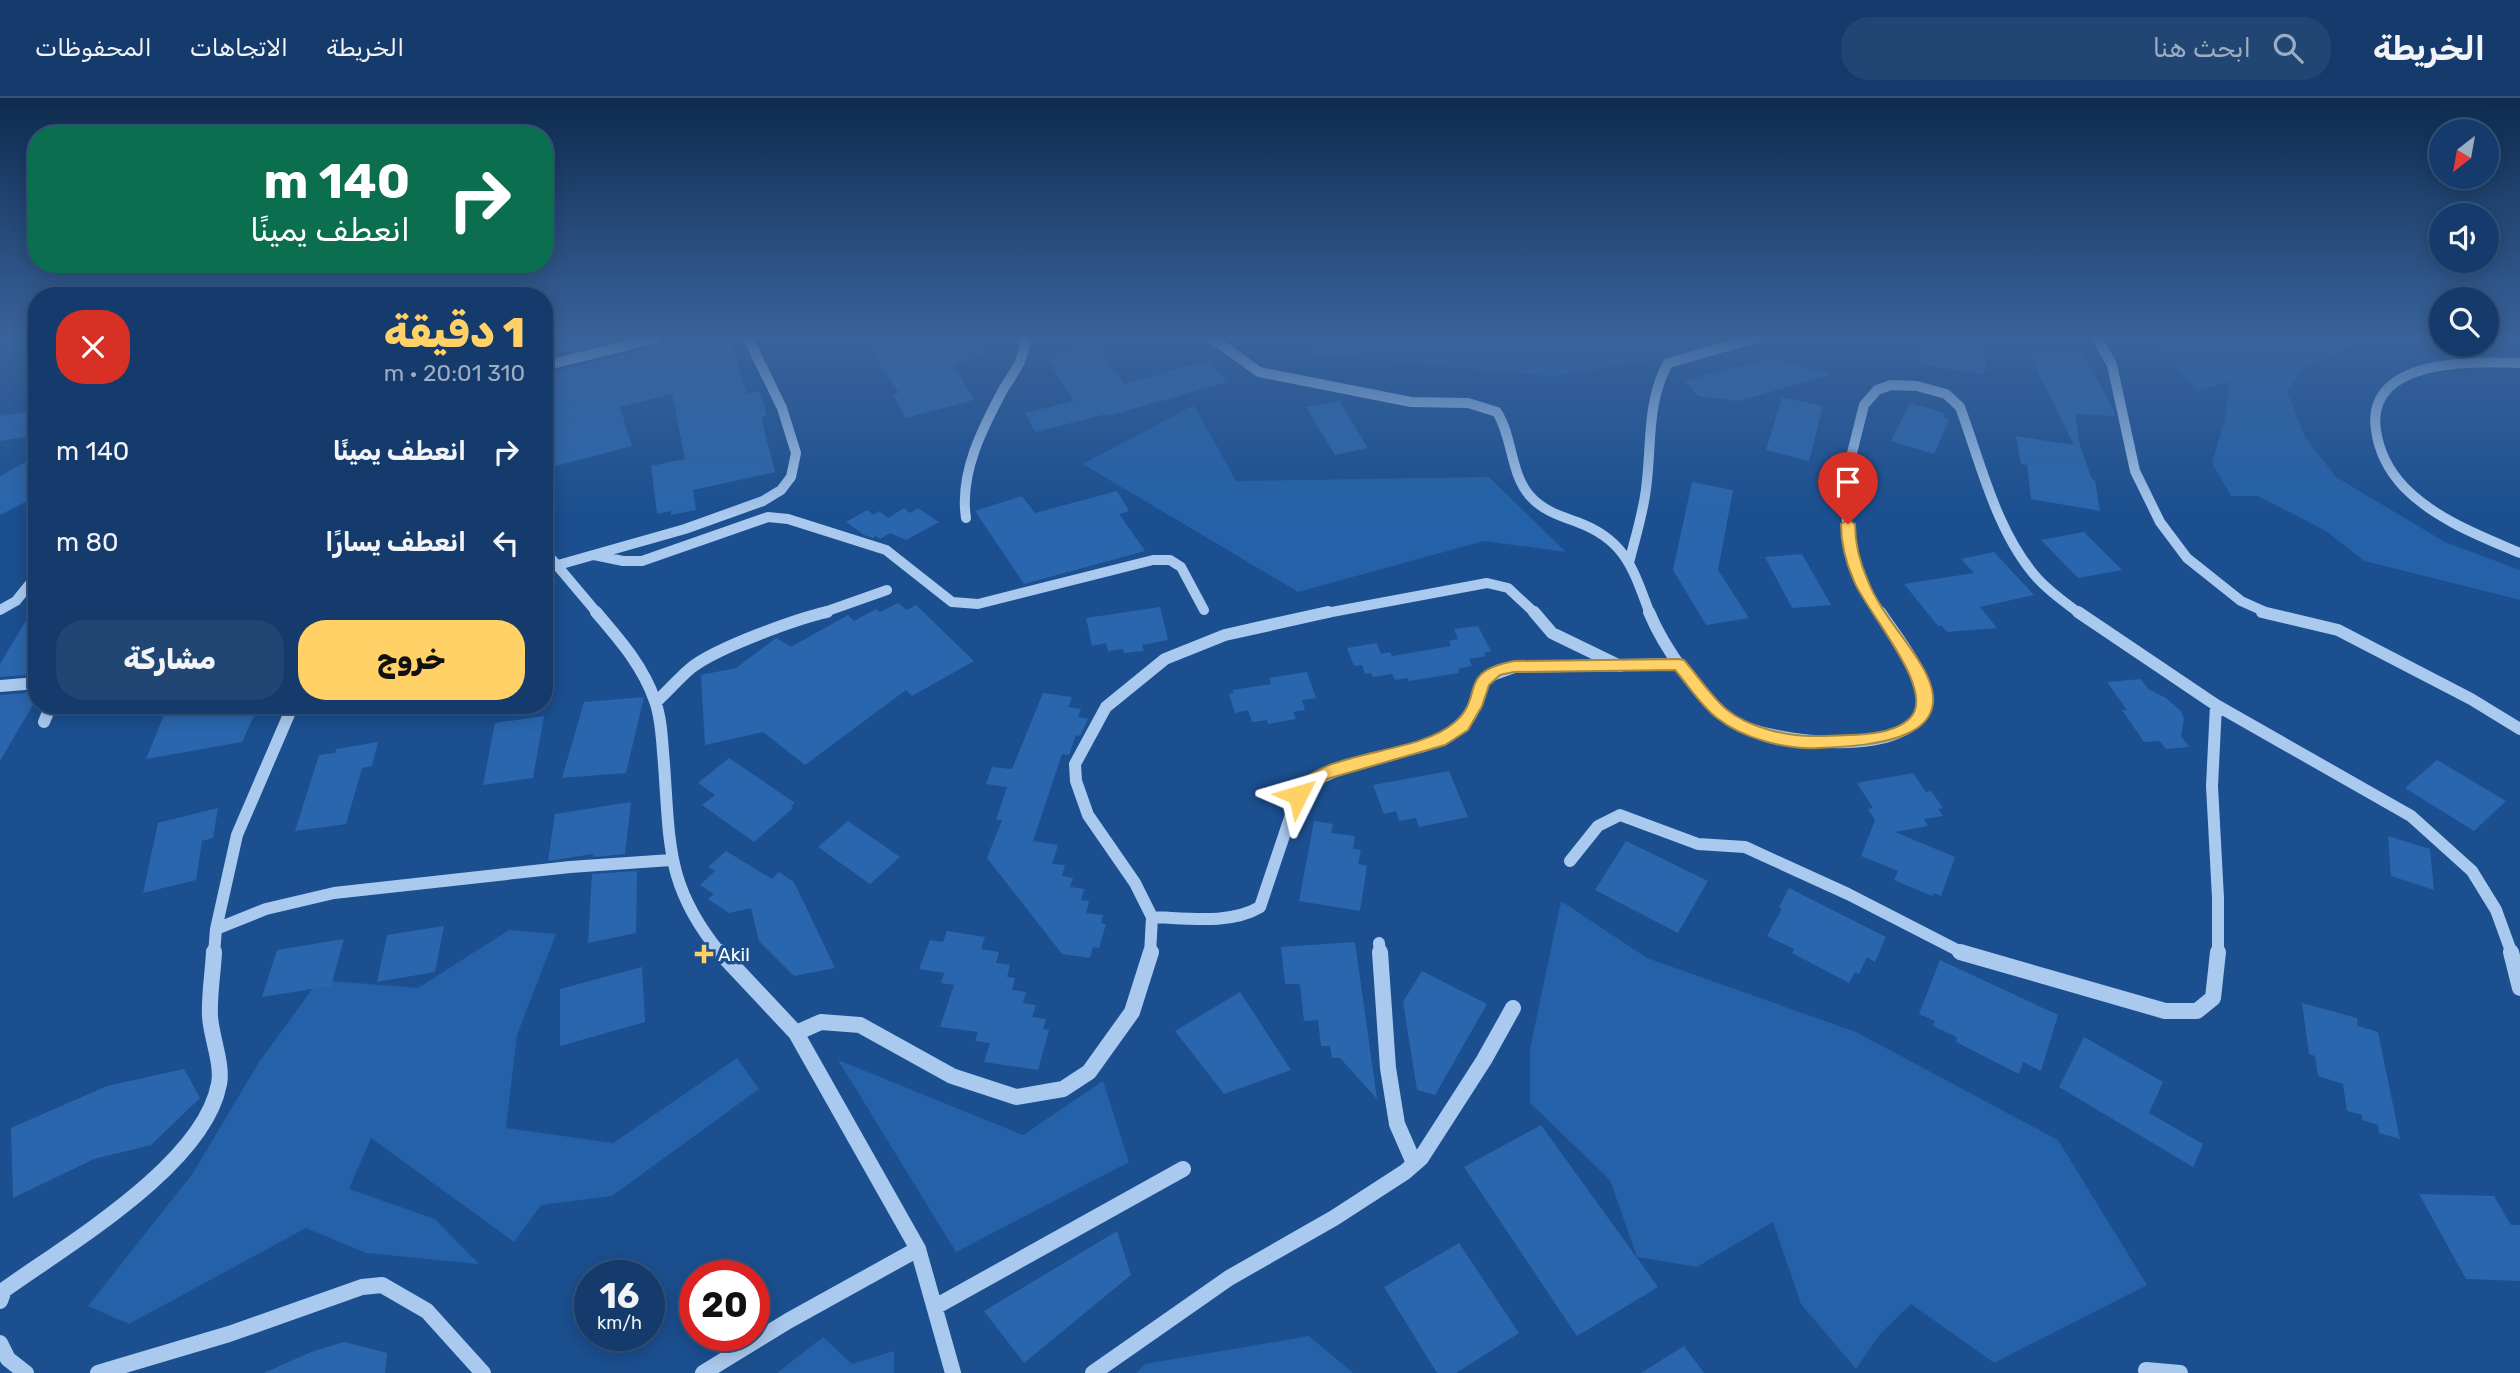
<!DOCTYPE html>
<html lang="ar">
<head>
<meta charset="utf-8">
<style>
  :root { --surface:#143b6b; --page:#214673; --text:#f1f3f6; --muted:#9dadc1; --line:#33557e; --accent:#ffd166 }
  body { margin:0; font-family:Rubik,"Noto Naskh Arabic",sans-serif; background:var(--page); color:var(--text); direction:rtl; height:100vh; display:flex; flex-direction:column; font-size:26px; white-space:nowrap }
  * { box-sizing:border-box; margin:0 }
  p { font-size:23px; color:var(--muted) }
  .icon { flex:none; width:38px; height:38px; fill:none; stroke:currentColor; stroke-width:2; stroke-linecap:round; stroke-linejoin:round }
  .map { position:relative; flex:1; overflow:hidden; direction:ltr }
  .panel { position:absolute; left:28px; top:189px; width:525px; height:427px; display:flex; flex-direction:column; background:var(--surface); border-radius:28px; box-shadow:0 4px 18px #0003,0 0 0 2px var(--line); direction:rtl }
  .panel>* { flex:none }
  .banner { position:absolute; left:28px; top:28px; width:525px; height:147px; border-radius:28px; box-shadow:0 4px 18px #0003,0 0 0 2px var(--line); direction:rtl; background:#0b6e4f; color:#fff; overflow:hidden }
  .needle { width:46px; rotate:211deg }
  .fabs { position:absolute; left:2429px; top:21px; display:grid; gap:14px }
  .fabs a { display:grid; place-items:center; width:70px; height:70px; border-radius:50%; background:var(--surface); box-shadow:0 4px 18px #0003,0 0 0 2px var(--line); font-size:35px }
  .speed { position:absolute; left:574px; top:1162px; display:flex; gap:14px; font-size:35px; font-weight:700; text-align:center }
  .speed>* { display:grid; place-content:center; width:91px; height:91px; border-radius:50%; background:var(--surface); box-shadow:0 4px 18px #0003,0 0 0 2px var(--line); line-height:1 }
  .speed small { font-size:18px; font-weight:400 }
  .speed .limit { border:10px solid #d22; background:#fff; color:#111 }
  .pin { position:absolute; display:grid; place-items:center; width:60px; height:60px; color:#fff; margin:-72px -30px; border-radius:50% 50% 50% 0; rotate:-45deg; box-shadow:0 0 7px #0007 }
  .pin .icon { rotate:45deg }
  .me { position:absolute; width:77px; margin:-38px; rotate:50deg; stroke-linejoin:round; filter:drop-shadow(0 0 5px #0008) }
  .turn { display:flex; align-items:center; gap:24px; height:147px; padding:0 28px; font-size:32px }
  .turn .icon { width:91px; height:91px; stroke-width:2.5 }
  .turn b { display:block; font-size:49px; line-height:60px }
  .round { display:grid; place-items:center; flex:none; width:74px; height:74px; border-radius:28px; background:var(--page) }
  .overview { display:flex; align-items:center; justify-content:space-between; height:119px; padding:0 28px }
  h1 { font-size:42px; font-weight:800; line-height:52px; color:var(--accent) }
  .cta { display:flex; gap:14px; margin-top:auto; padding:14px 28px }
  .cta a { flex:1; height:80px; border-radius:28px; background:var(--accent); color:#111; font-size:28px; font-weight:800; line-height:80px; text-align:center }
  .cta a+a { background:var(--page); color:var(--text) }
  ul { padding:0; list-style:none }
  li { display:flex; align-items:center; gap:21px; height:91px; padding:0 28px }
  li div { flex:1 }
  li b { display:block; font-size:26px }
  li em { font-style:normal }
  header { display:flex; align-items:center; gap:42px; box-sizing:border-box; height:98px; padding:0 35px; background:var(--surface); border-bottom:2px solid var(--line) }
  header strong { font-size:33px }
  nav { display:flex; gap:38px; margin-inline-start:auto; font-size:24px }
  .search { width:490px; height:63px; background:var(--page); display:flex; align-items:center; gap:18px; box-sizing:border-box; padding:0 24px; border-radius:28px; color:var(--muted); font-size:26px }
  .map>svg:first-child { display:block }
</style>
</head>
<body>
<header>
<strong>الخريطة</strong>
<div class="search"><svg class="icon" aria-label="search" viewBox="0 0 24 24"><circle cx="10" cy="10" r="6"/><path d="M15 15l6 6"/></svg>ابحث هنا</div>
<nav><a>الخريطة</a><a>الاتجاهات</a><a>المحفوظات</a></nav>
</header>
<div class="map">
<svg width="2520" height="1275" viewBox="0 0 2520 1275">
  <rect width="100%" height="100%" fill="#1b4f8f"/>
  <!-- green -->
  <path fill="#2461a8" d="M1302 240H1792L1552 278 1313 256Z
    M2154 240H2372L2301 271 2287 294 2305 339 2336 379 2445 444 2520 472V502L2364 463 2326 433 2258 398H2231L2212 365 2225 320 2229 283 2198 293Z
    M1194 307 1236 383 1489 379 1566 454 1484 443 1298 494 1083 366Z
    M1561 803 1647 860 1856 934 2058 1042 2147 1187 1994 1265 1911 1206 1880 1236 1856 1271 1801 1206 1773 1124 1697 1169 1637 1159 1610 1082 1530 1005V951Z
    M509 832 556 836 517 937 506 1030 613 1045 737 960 759 991 612 1098 541 1107 514 1144 371 1040 349 1091 435 1121 479 1166 366 1155 306 1130 129 1226 88 1208 193 1075 259 964 319 882 418 890Z
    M838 962 1023 1037 1103 983 1129 1064 956 1154Z
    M1309 1238 1353 1275H1136L1145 1266Z
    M823 1239 852 1266 894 1253V1275H777Z"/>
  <!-- building -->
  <path fill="#2a66ad" d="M544 240H625L544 260Z
    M665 240H680L681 252 730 242 747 296 760 293 767 318 761 319 775 374 693 392 696 412 671 417V413L657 416 651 368 685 361 672 296 620 309 632 348 544 371V276L659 248Z
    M863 240H985V257L953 266 974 302 906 320 893 296 899 295Z
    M1917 241 1984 250 1987 273 1983 272 1984 276 1919 266Z
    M1096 246 1124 286 1209 262 1227 284 1108 318 1107 316 1035 334 1025 315 1074 303 1045 258Z
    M2027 252 2083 255 2114 313 2115 318 2075 316 2080 348 2092 381 2095 382 2100 413 2031 401 2027 367 2021 366 2016 338 2074 347Z
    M1786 256 1785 263 1831 277 1738 303 1698 298 1685 283Z
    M1782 299 1823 308 1809 363 1766 352Z
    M1339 303 1368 350 1335 357 1306 309Z
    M1910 305 1945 315 1943 319 1949 322 1934 356 1891 343Z
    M37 312V323L31 338 0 343V318Z
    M37 358V398L0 417V378Z
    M1692 384 1733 392 1718 472 1749 520 1706 527 1673 472Z
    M1117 393 1129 413 1119 416 1145 453 1024 486 975 413 1022 398 1035 415Z
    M904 410 910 415 918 410 939 424 906 442 890 435 880 441 876 438 873 440 864 437 846 424 867 412 874 417 879 413 888 420Z
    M2084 434 2122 472 2078 480 2041 442Z
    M1994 454 2034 497 1980 509 1997 530 1947 534 1942 528H1938L1904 486 1974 475 1961 461Z
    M1802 456 1831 507 1792 510 1765 459Z
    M37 504V576L0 579V566Z
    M898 505 907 512 916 507 974 563 912 598 906 592 805 667 763 634 705 647 701 577 736 570 776 540 791 549 848 517 854 523 876 511 880 514Z
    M1160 509 1168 542 1142 547 1144 553 1124 555 1123 551 1108 553 1106 545 1092 548 1086 520Z
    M1478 528 1491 553 1484 555 1486 558 1469 561 1472 568 1458 571 1459 575 1409 583 1407 580 1395 582 1392 576 1373 579 1371 575 1365 576 1362 567 1354 568 1347 550 1377 545 1381 556 1390 554 1392 558 1451 548 1449 543 1458 541 1454 531Z
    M1307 574 1316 600 1302 602 1305 612 1293 614 1296 621 1268 626 1267 622 1252 624 1248 612 1235 615 1229 596 1233 595V592L1271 586 1269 580Z
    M2141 581 2148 591 2166 600 2181 613 2184 621 2181 638 2189 649 2166 651 2160 643 2144 644 2122 612H2127L2107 584Z
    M37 594V600L0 663V597Z
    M1043 595 1072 599 1068 609 1081 611 1078 619 1088 621 1080 638 1076 637 1069 657 1062 656 1033 743 1058 747 1052 766 1065 767 1062 778 1073 780 1070 789 1084 791 1081 802 1089 803 1086 815 1103 817 1101 825 1106 826 1099 850 1093 849 1090 860 1062 856 987 760 1002 722H996L1007 689 986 686 992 669 1012 671Z
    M644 599 626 675 562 680 584 604Z
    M168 607H259L242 644 146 661Z
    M544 618 533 680 483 687 495 625Z
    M378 644 372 668 362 670 346 726 295 733 319 657 335 655 336 651Z
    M729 660 795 705 791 708 793 710 754 744 702 707 715 697 698 685Z
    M2437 662 2506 703 2474 733 2405 690Z
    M1449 673 1468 719 1419 729 1416 720 1399 723 1396 713 1384 716 1373 687Z
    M1913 675 1926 694 1931 693 1943 710 1938 711 1943 718 1924 721 1928 728 1895 734 1955 759 1941 798 1934 795 1932 798 1894 782 1898 773 1861 758 1875 722 1868 711 1873 710 1857 685Z
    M631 704 625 756 593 759V756L548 763 555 716Z
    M218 710 213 740 202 743 196 782 143 795 158 725Z
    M848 723 900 759 870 786 818 749Z
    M1314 723 1333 726 1331 735 1355 738 1353 751 1361 752 1358 766 1367 768 1360 813 1299 803Z
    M2388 738 2430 751 2434 792 2391 778Z
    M1626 743 1708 783 1678 835 1595 792Z
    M726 753 772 781 779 774 794 784 835 870 794 878 759 843 751 810 729 815 708 801 714 796 700 787 715 773 708 769Z
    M637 773 636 835 588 845 592 776Z
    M1789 790 1886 839 1875 864 1867 859 1859 876 1855 874 1849 885 1792 855 1794 851 1767 838 1782 811 1779 809Z
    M444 828 435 874 377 884 387 837Z
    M947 833 985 839 981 851 999 854 996 865 1010 867 1007 879 1015 880 1012 892 1026 894 1023 905 1036 907 1032 919 1046 921 1043 931 1049 932 1038 972 984 964 990 945 975 943 978 934 940 929 954 887 941 885 944 875 919 871 930 842 943 844Z
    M344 841 331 888 262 899 277 852Z
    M1355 844 1377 1001 1340 960H1332L1330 948H1321L1318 922 1304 923 1300 886H1285L1281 849Z
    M1940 862 2058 917 2041 973 2023 964 2019 976 1956 944 1957 939 1933 928 1935 923 1919 916Z
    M642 869 645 924 560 948V891Z
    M1422 873 1487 906 1435 997 1417 992 1403 904Z
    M1240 894 1291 972 1224 996 1175 933Z
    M2302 905 2357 920 2358 928 2378 934 2400 1041 2379 1035 2378 1027 2362 1022V1017L2347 1013 2343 986 2318 978 2315 958 2309 956Z
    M2084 939 2163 984 2149 1015 2203 1046 2193 1069 2059 989Z
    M184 971 200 1000 151 1047 94 1061 13 1100 11 1030 107 988Z
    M1541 1027 1658 1189 1577 1238 1464 1069Z
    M2419 1096 2494 1098 2511 1127H2520V1183L2466 1181Z
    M1117 1133 1131 1177 1024 1265 984 1213Z
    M1459 1145 1519 1235 1456 1275H1437L1384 1189Z
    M344 1244 387 1255 385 1275H264L311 1254Z
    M1684 1248 1704 1275H1641Z"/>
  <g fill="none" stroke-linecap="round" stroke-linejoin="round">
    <!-- minor-far2 -->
    <path stroke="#a9c9ee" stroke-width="10" d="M1212 240 1259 274 1411 304 1468 305 1497 314C1513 340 1510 375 1530 398 1542 412 1560 418 1577 424 1626 442 1633 471 1650 516
      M2097 240 2112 267 2135 373 2160 424 2187 460 2241 503 2270 516
      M2520 265C2474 263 2365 260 2376 332 2379 354 2389 373 2404 389 2435 421 2480 438 2520 455
      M544 268 657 240
      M966 420C959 375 983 329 1004 290 1014 274 1026 260 1024 240
      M544 452 598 516
      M594 457 623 463H642L768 419 788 421 886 452 952 504 978 506 1153 462H1170L1181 469 1204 512
      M1629 465C1635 440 1643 416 1646 391 1652 348 1646 305 1668 265L1756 240
      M558 467 685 431 763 403 781 392 791 379 796 355 782 310 748 240
      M0 512 16 503 37 477
      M819 516 887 492
      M1321 516 1487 485 1508 490 1536 516
      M1881 516 1861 485 1848 445 1845 383 1864 307 1877 292 1891 287 1917 288 1946 296 1960 309C1981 366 1997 436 2038 481 2051 495 2066 505 2080 516"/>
    <!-- minor-far1 -->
    <path stroke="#a9c9ee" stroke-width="12" d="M596 514C620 542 643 568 655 603 662 622 662 646 664 666 670 748 666 789 721 856
      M1534 514 1552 535 1620 568
      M1649 514C1663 548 1701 604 1732 623 1766 645 1920 664 1924 603 1926 572 1896 539 1880 514
      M2078 514 2216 607 2411 718 2472 773 2496 812 2512 856
      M2262 514 2338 532 2471 601 2520 631
      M0 588 37 585
      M656 604C668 593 679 580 691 570 716 550 796 521 827 514
      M2216 607 2212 688 2218 800V856
      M44 624 51 607
      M1570 763 1598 728 1620 717 1698 746 1745 749 1848 796 1965 856
      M1152 819C1186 820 1230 827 1260 809L1296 702 1311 684 1351 666 1424 648 1445 640 1462 628 1470 618 1483 585 1489 578 1514 569 1679 566
      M216 831 266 811 334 795 570 769 671 762
      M1379 845 1380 856
      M214 856 216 831 237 737 293 607
      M1150 856 1152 819 1135 785 1088 717 1076 683 1075 666 1106 609 1165 561 1225 537 1328 514"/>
    <!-- minor -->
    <path stroke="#a9c9ee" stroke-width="16" d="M720 854 796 935 918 1151 953 1275
      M1380 854 1388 970 1397 1026 1414 1065
      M1960 854 2165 913H2197L2213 900 2218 854
      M2511 854 2520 890
      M796 935 821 924 860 927 952 978 1016 999 1063 991 1089 974 1132 914 1151 854
      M0 1203 4 1192C68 1146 204 1067 219 986 223 966 211 939 210 918 209 897 213 875 214 854
      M935 1209 1183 1071
      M0 1245 8 1261 26 1275
      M2146 1272 2180 1275
      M98 1275 229 1236 362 1189 382 1187 427 1213 483 1275
      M703 1275 788 1223 918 1151
      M1093 1275 1229 1180 1334 1120 1405 1074 1421 1060 1484 962 1513 910"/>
  </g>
  <!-- sky -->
  <linearGradient id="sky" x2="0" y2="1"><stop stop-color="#0f2b4f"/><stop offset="0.57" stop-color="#39639b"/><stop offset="1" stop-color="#39639b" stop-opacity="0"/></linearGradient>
  <rect width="2520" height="418" fill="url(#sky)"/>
  <!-- route -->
  <path fill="#ffd166" stroke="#a68842" stroke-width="2" d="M1848 422 1855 426C1855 446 1860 465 1868 483 1879 511 1901 535 1917 560 1972 642 1873 648 1818 650 1786 652 1742 640 1717 620 1701 608 1688 587 1675 572L1514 574 1500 577 1489 587 1482 608 1468 632 1445 647 1327 681 1304 702H1293L1290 697C1317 649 1414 660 1455 624 1485 598 1456 574 1514 563L1679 561 1684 562C1698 578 1711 598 1726 611 1749 630 1789 639 1817 638 1843 637 1891 640 1910 620 1938 593 1865 512 1854 483 1846 465 1841 446 1841 426Z"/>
  <!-- markers -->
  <path fill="#ffd166" stroke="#1b4f8f" stroke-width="2.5" d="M700.5 845.5h7v7h7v7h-7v7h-7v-7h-7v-7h7z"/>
  <g text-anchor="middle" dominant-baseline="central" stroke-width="7" stroke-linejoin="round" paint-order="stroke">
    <!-- poi labels -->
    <g font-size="19" fill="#fff" stroke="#1b4f8f" text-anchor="start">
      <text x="718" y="856">Akil</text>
    </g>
  </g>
</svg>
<div class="fabs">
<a><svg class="needle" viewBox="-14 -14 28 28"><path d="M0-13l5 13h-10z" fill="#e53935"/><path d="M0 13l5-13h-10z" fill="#9dadc1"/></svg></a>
<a><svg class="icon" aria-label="sound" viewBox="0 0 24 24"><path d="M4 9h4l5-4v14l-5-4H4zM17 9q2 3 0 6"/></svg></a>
<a><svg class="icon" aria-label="search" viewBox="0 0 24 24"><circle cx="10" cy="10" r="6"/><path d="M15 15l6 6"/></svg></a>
</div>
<div class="speed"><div>16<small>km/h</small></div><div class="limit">20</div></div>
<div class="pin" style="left:1848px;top:426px;background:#d93025"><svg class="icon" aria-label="arrive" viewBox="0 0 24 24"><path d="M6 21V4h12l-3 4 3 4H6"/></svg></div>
<svg class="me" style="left:1298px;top:697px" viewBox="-20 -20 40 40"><path d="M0-17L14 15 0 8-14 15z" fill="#ffd166" stroke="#fff" stroke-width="4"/></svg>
<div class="banner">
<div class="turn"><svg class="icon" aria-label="right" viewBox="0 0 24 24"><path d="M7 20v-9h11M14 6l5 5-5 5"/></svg><div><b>140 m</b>انعطف يمينًا</div></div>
</div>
<section class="panel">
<div class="overview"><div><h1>1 دقيقة</h1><p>310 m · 20:01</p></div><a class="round" style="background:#d93025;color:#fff"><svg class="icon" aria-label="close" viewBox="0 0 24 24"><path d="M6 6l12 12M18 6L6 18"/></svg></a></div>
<ul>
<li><svg class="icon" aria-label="right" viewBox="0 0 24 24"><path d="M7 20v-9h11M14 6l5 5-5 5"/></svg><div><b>انعطف يمينًا</b></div><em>140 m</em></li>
<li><svg class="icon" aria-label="left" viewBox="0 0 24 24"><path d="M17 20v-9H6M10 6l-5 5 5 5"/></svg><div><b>انعطف يسارًا</b></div><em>80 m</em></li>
</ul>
<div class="cta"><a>خروج</a><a>مشاركة</a></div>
</section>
</div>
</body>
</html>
